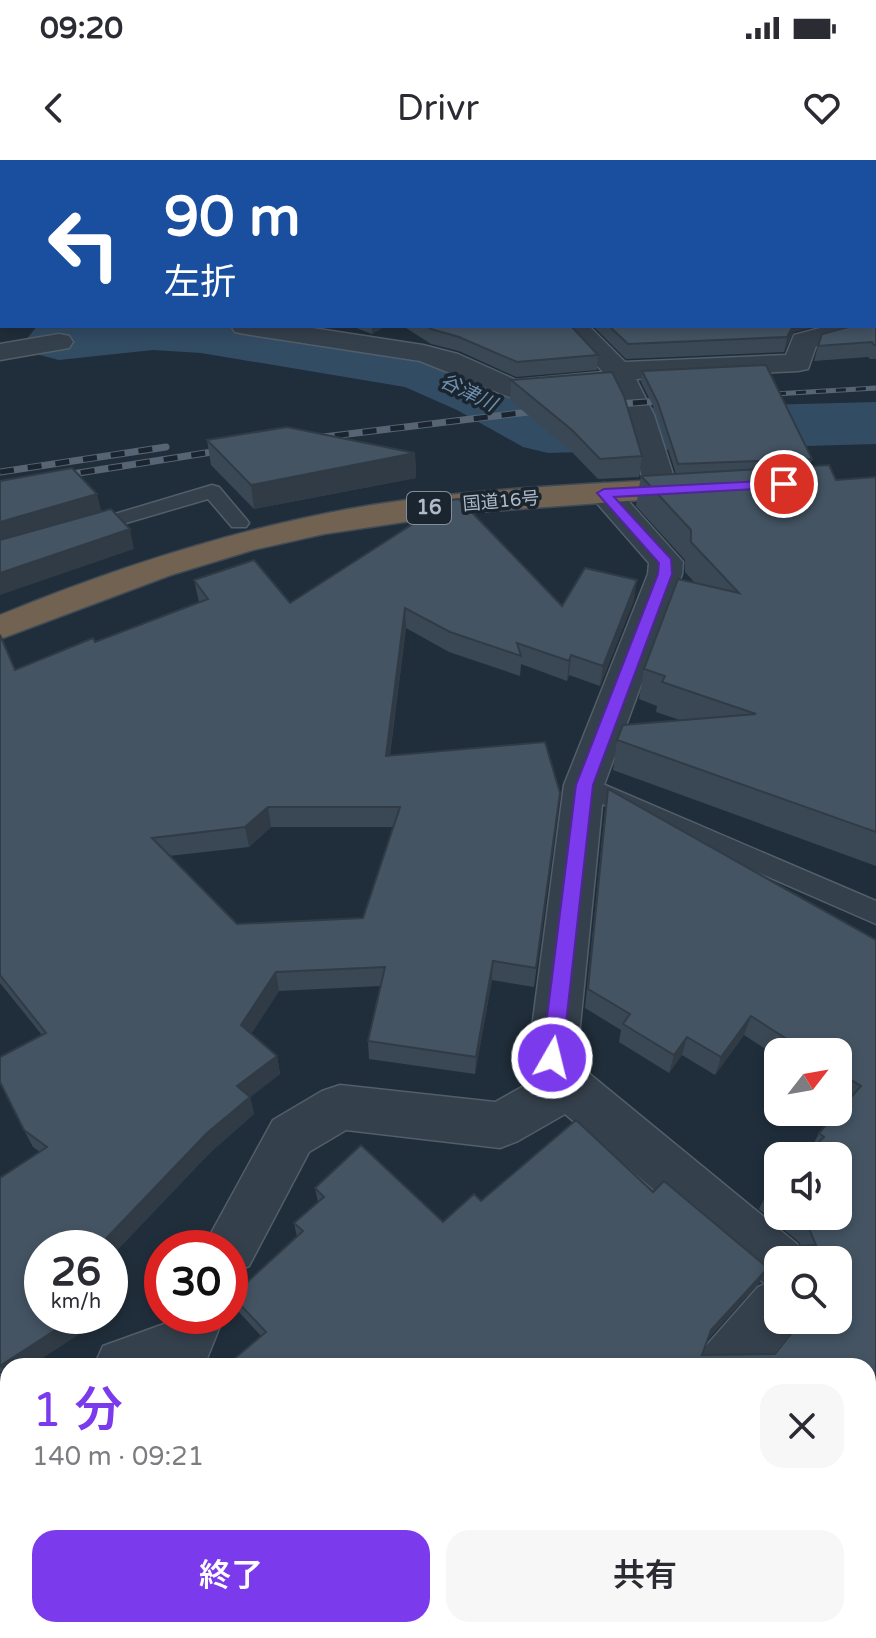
<!DOCTYPE html>
<html lang="ja">
<head>
<meta charset="utf-8">
<style>
  :root { --surface:#fff; --page:#f7f7f7; --text:#2b2b33; --muted:#7c7c81; --accent:#7c3aed }
  body { margin:0; font-family:"Varela Round","Noto Sans JP",sans-serif; background:var(--page); color:var(--text); height:100vh; display:flex; flex-direction:column; font-size:30px; white-space:nowrap }
  * { box-sizing:border-box; margin:0 }
  p { font-size:26px; color:var(--muted) }
  .icon { flex:none; width:44px; height:44px; fill:none; stroke:currentColor; stroke-width:2; stroke-linecap:round; stroke-linejoin:round }
  .map { position:relative; flex:1; overflow:hidden }
  .side { position:absolute; left:0px; top:1198px; width:876px; height:280px; display:flex; flex-direction:column; background:var(--surface); border-radius:24px 24px 0 0; box-shadow:0 4px 12px #0003 }
  .side>* { flex:none }
  .banner { position:absolute; left:0px; top:0px; width:876px; height:168px; box-shadow:0 4px 12px #0003; background:#1a4fa0; color:#fff; overflow:hidden }
  .needle { width:52px; rotate:59deg }
  .buttons { position:absolute; left:764px; top:878px; display:grid; gap:16px }
  .buttons a { display:grid; place-items:center; width:88px; height:88px; border-radius:16px; background:var(--surface); box-shadow:0 4px 12px #0003; font-size:40px }
  .speed { position:absolute; left:24px; top:1070px; display:flex; gap:16px; font-size:40px; font-weight:700; text-align:center }
  .speed>* { display:grid; place-content:center; width:104px; height:104px; border-radius:50%; background:var(--surface); box-shadow:0 4px 12px #0003; line-height:1 }
  .speed small { font-size:20px; font-weight:400 }
  .speed .limit { border:12px solid #d22; background:#fff; color:#111 }
  .pin { position:absolute; display:grid; place-items:center; width:68px; height:68px; color:#fff; margin:-34px; border:4px solid #fff; border-radius:50%; box-shadow:0 2px 8px #0007 }
  .me { position:absolute; width:88px; margin:-44px; rotate:8deg; stroke-linejoin:round; filter:drop-shadow(0 0 6px #0008) }
  .turn { display:flex; align-items:center; gap:28px; height:168px; padding:0 32px; font-size:36px }
  .turn .icon { width:104px; height:104px; stroke-width:2.5 }
  .turn b { display:block; font-size:56px; line-height:68px }
  .round { display:grid; place-items:center; flex:none; width:84px; height:84px; border-radius:24px; background:var(--page) }
  .overview { display:flex; align-items:center; justify-content:space-between; height:136px; padding:0 32px }
  h1 { font-size:48px; font-weight:600; line-height:60px; color:var(--accent) }
  .cta { display:flex; gap:16px; margin-top:auto; padding:16px 32px }
  .cta a { flex:1; height:92px; border-radius:24px; background:var(--accent); color:#fff; font-size:32px; font-weight:600; line-height:92px; text-align:center }
  .cta a+a { background:var(--page); color:var(--text) }
  .status { display:flex; justify-content:space-between; align-items:center; height:56px; padding:0 40px; background:var(--surface); direction:ltr }
  .status svg { height:22px; fill:currentColor }
  header { display:flex; justify-content:space-between; align-items:center; height:104px; padding:0 32px; background:var(--surface); font-size:36px; font-weight:600 }
  .map>svg:first-child { display:block }
</style>
</head>
<body>
<div class="status"><b>09:20</b><svg viewBox="0 0 49 12"><path d="M0 12V9h3v3zM5 12V6h3v6zM10 12V3h3v9zM15 12V0h3v12zM26 1h20v11H26zM47 4h2v5h-2z"/></svg></div>
<header><svg class="icon" aria-label="back" viewBox="0 0 24 24"><path d="M15 5l-7 7 7 7"/></svg>Drivr<svg class="icon" aria-label="heart" viewBox="0 0 24 24"><path d="M12 20l-8-8c-3-5 5-10 8-4 3-6 11-1 8 4z"/></svg></header>
<div class="map">
<svg width="876" height="1478" viewBox="0 0 876 1478">
  <rect width="100%" height="100%" fill="#202e3b"/>
  <g fill="none" stroke-linecap="round" stroke-linejoin="round">
    <!-- river -->
    <path fill="#324c64" fill-rule="evenodd" d="M37 166H272L421 190 445 196 505 220 561 250 876 242V284L548 293 523 287 457 250 405 227 201 193 153 190 59 200 36 194 26 180Z"/>
    <!-- lane casing -->
    <g stroke="#525e69" stroke-width="3">
      <path id="lane" d="M212 325 219 327 246 359 249 363 246 367H232L208 339 85 375 74 369 78 365Z
        M584 616 876 741V764L575 632 571 625 575 618Z"/>
    </g>
    <!-- street casing -->
    <g stroke="#525e69" stroke-width="3">
      <path id="street" d="M874 22H876V36H874Z
        M231 166H299L423 185 458 194 516 220 603 212 560 166H589L625 202 786 195 794 175 828 166H873L869 172 816 186 808 209 798 211 636 219 654 255 678 330 673 337 662 340 651 337 646 330 624 255 612 229 512 238 420 201 245 174 235 172Z
        M59 174 69 176 73 182 69 188 0 200V184Z
        M604 323 615 326 683 402 682 414 604 625 577 896 586 911 797 1084 804 1100H778V1160H801L764 1206H697L706 1186 758 1127 765 1124 565 954 518 981 500 988 346 970 309 992 249 1106 230 1114V1088H203L273 960 322 931 340 925 495 942 538 918 528 898 564 625 648 414 649 403 588 333 593 326Z
        M167 1156H224L204 1206H94L103 1186 164 1164Z
        M8 1213V1271L0 1273V1215Z"/>
    </g>
    <!-- highway casing -->
    <g stroke="#3f4b56" stroke-width="3">
      <path id="highway" d="M699 318 710 321 715 328 710 335 464 353 324 374 253 390 171 415 0 479V455C120 406 244 366 372 345 480 328 590 324 699 318Z"/>
    </g>
    <!-- lane -->
    <use href="#lane" fill="#34404c" fill-rule="evenodd"/>
    <!-- street -->
    <use href="#street" fill="#34404c" fill-rule="evenodd"/>
    <!-- highway -->
    <use href="#highway" fill="#726251" fill-rule="evenodd"/>
    <!-- rail-far1 casing -->
    <g stroke="#566473" stroke-width="5">
      <path id="rail-far1" d="M756 235 876 228"/>
    </g>
    <!-- rail casing -->
    <g stroke="#566473" stroke-width="7">
      <path id="rail" d="M756 235 776 234
        M605 245 672 240
        M307 279 545 250
        M0 312 166 287
        M53 317 231 289"/>
    </g>
    <!-- rail-far1 -->
    <use href="#rail-far1" stroke="#1a2530" stroke-width="3" stroke-dasharray="10" stroke-linecap="butt"/>
    <!-- rail -->
    <use href="#rail" stroke="#1a2530" stroke-width="5" stroke-dasharray="14" stroke-linecap="butt"/>
  </g>
  <!-- wall -->
  <path fill="#3a4855" fill-rule="evenodd" d="M874 41 876 42V199H870L868 197 814 201 818 186 874 166Z
    M351 166H386L372 174Z
    M403 166H571L598 195 597 210 516 217 459 191 431 184Z
    M593 166H817L793 172 784 192 626 199Z
    M642 211 812 299 810 306 836 320 876 317V706L613 610 617 580 680 560 656 552 657 546 639 539 644 509 695 423 685 412V400L636 346 641 316 676 314 657 254 641 222Z
    M511 220 642 296 639 317 598 319 570 290 510 240Z
    M207 280 415 293 416 318 254 349 211 305Z
    M194 420 290 443 562 446 634 440 600 526 569 515 567 521 521 504 520 516 449 492 406 468 390 595 560 633 534 827 492 820 475 914 369 899 368 881 380 826 279 831 251 874 277 896 280 914 250 937 254 954 213 990 42 1156H107L30 1206H8V1215L5 1211 0 1212V1018L40 992 33 987 24 970 42 875 0 823V475L15 510 95 482 199 442ZM271 667H393L363 758 237 764 169 696 249 687Z
    M608 629 876 780V1233L868 1239V1206H226L261 1176 237 1150 232 1136 297 1077 294 1063 318 1042 315 1028 443 1062 481 1041 653 1032 768 1108 759 1123 707 1180 702 1195 775 1194 838 1160V1100H783L790 1087 801 1086 799 1082 759 1049 767 1033 778 1022V1056H838L810 991 819 973 847 941 838 935V892H778V897L744 875 715 915 682 895 669 913 619 882 621 870 585 848 605 650Z"/>
  <!-- shaded-wall -->
  <path fill="#303b45" d="M0 135H2V150H0Z
    M372 166H386L372 174Z
    M793 166H817L793 172 784 192 787 177Z
    M415 293 416 318 254 349 251 325Z
    M97 334 102 354 0 384V362Z
    M130 369 134 389 0 435V413Z
    M637 420 634 440 600 526 603 506Z
    M405 448 406 468 387 616 386 596Z
    M571 495 569 515 567 521 569 501Z
    M268 647 271 667 249 687 245 667Z
    M493 801 492 820 475 914 476 897Z
    M276 812 279 831 245 883 241 865Z
    M751 856 744 875 715 915 721 897Z
    M687 877 682 895 669 913 674 895Z
    M277 896 280 914 250 937 254 954 213 990 110 1098V1088H97L237 926Z
    M768 1108 759 1123 704 1184 711 1170Z
    M77 1156H107L30 1206H8V1215L0 1206Z
    M876 1228V1233L868 1239V1234Z"/>
  <!-- building -->
  <path fill="#445463" stroke="#303b45" stroke-width="2" fill-rule="evenodd" d="M2 0H876V9L874 13V2H2V135H0L1 88 0 87V14Z
    M874 41 876 42V149H874Z
    M876 156V185H874L872 182 818 186 822 174 852 166H874V160Z
    M426 166H571L598 195 517 202 459 177 431 169Z
    M609 166H793L787 177 628 184Z
    M766 205 812 299 678 304 658 243 642 211Z
    M612 212 624 236 642 296 600 299 572 270 511 220Z
    M287 267 415 293 251 325 207 280Z
    M829 305 836 320 876 317V672L617 580 623 565 756 554 662 522 665 516 644 509 678 419 739 433 691 382V370L641 316Z
    M72 308 97 334 0 362V321Z
    M459 339 562 446 585 408 637 420 603 506 571 495 569 501 517 483 521 496 450 472 405 448 386 596 545 582 560 633 536 808 493 801 476 897 368 881 385 807 276 812 241 865 277 896 237 926 250 937 207 973 97 1088H42V1156H77L0 1206V1018L47 987 24 970 0 922V897L46 873 0 815V475L15 510 93 478 95 482 208 439 194 420 254 400 290 443 450 340ZM268 647H400L363 758 237 764 152 678 245 667Z
    M111 349 130 369 0 413V380Z
    M608 629 876 780V1228L868 1234V1206H536L535 1204 533 1206H500L494 1200 488 1206H226L266 1172 232 1136 303 1071 294 1063 324 1037 315 1028 361 985 443 1062 474 1034 481 1041 576 960 653 1032 664 1021 768 1108 711 1170 702 1195 775 1194 802 1160H838V1100H790V1087L816 1085 808 1066 796 1056H838V996H805L824 977 819 973 861 926 838 912V892H807L751 856 721 897 687 877 674 895 623 864 630 854 588 829Z
    M778 1022V1042L767 1033Z
    M3 1267 8 1273V1426L0 1415V1270Z
    M868 1364 876 1372V1478H646L652 1470H868Z
    M60 1470H468L475 1478H67Z
    M504 1470H527L532 1478H494Z"/>
  <!-- route -->
  <path fill="#7c3aed" stroke="#51269a" stroke-width="2" d="M784 320 789 321V327L614 337 671 399 672 414 593 625 562 898 559 905 552 907 544 905 542 898 576 625 658 414 659 403 597 333 604 329Z"/>
  <g text-anchor="middle" dominant-baseline="central" stroke-width="7" stroke-linejoin="round" paint-order="stroke">
    <!-- far-street labels -->
    <g font-size="18" fill="#afbbc8" stroke="#1a2530">
      <text transform="translate(501 341) rotate(-5)">国道16号</text>
    </g>
    <!-- far-water labels -->
    <g font-size="20" font-style="italic" fill="#6d8fad" stroke="#1a2530">
      <text transform="translate(468 233) rotate(26)">谷津川</text>
    </g>
    <!-- shield labels -->
    <rect fill="#1a2530" stroke="#828e9a" stroke-width="2" x="407" y="332" width="44" height="32" rx="6"/>
    <g font-size="20" font-weight="bold" fill="#afbbc8">
      <text x="429" y="348">16</text>
    </g>
  </g>
</svg>
<div class="buttons">
<a><svg class="needle" viewBox="-14 -14 28 28"><path d="M0-13l5 13h-10z" fill="#e53935"/><path d="M0 13l5-13h-10z" fill="#7c7c81"/></svg></a>
<a><svg class="icon" aria-label="sound" viewBox="0 0 24 24"><path d="M4 9h4l5-4v14l-5-4H4zM17 9q2 3 0 6"/></svg></a>
<a><svg class="icon" aria-label="search" viewBox="0 0 24 24"><circle cx="10" cy="10" r="6"/><path d="M15 15l6 6"/></svg></a>
</div>
<div class="speed"><div>26<small>km/h</small></div><div class="limit">30</div></div>
<div class="pin" style="left:784px;top:324px;background:#d93025"><svg class="icon" aria-label="arrive" viewBox="0 0 24 24"><path d="M6 21V4h12l-3 4 3 4H6"/></svg></div>
<svg class="me" style="left:552px;top:898px" viewBox="-20 -20 40 40"><circle r="17" fill="#7c3aed" stroke="#fff" stroke-width="3"/><path d="M0-11L8 9 0 5-8 9z" fill="#fff"/></svg>
<div class="banner">
<div class="turn"><svg class="icon" aria-label="left" viewBox="0 0 24 24"><path d="M17 20v-9H6M10 6l-5 5 5 5"/></svg><div><b>90 m</b>左折</div></div>
</div>
<section class="side">
<div class="overview"><div><h1>1 分</h1><p>140 m · 09:21</p></div><a class="round"><svg class="icon" aria-label="close" viewBox="0 0 24 24"><path d="M6 6l12 12M18 6L6 18"/></svg></a></div>
<div class="cta"><a>終了</a><a>共有</a></div>
</section>
</div>
</body>
</html>
